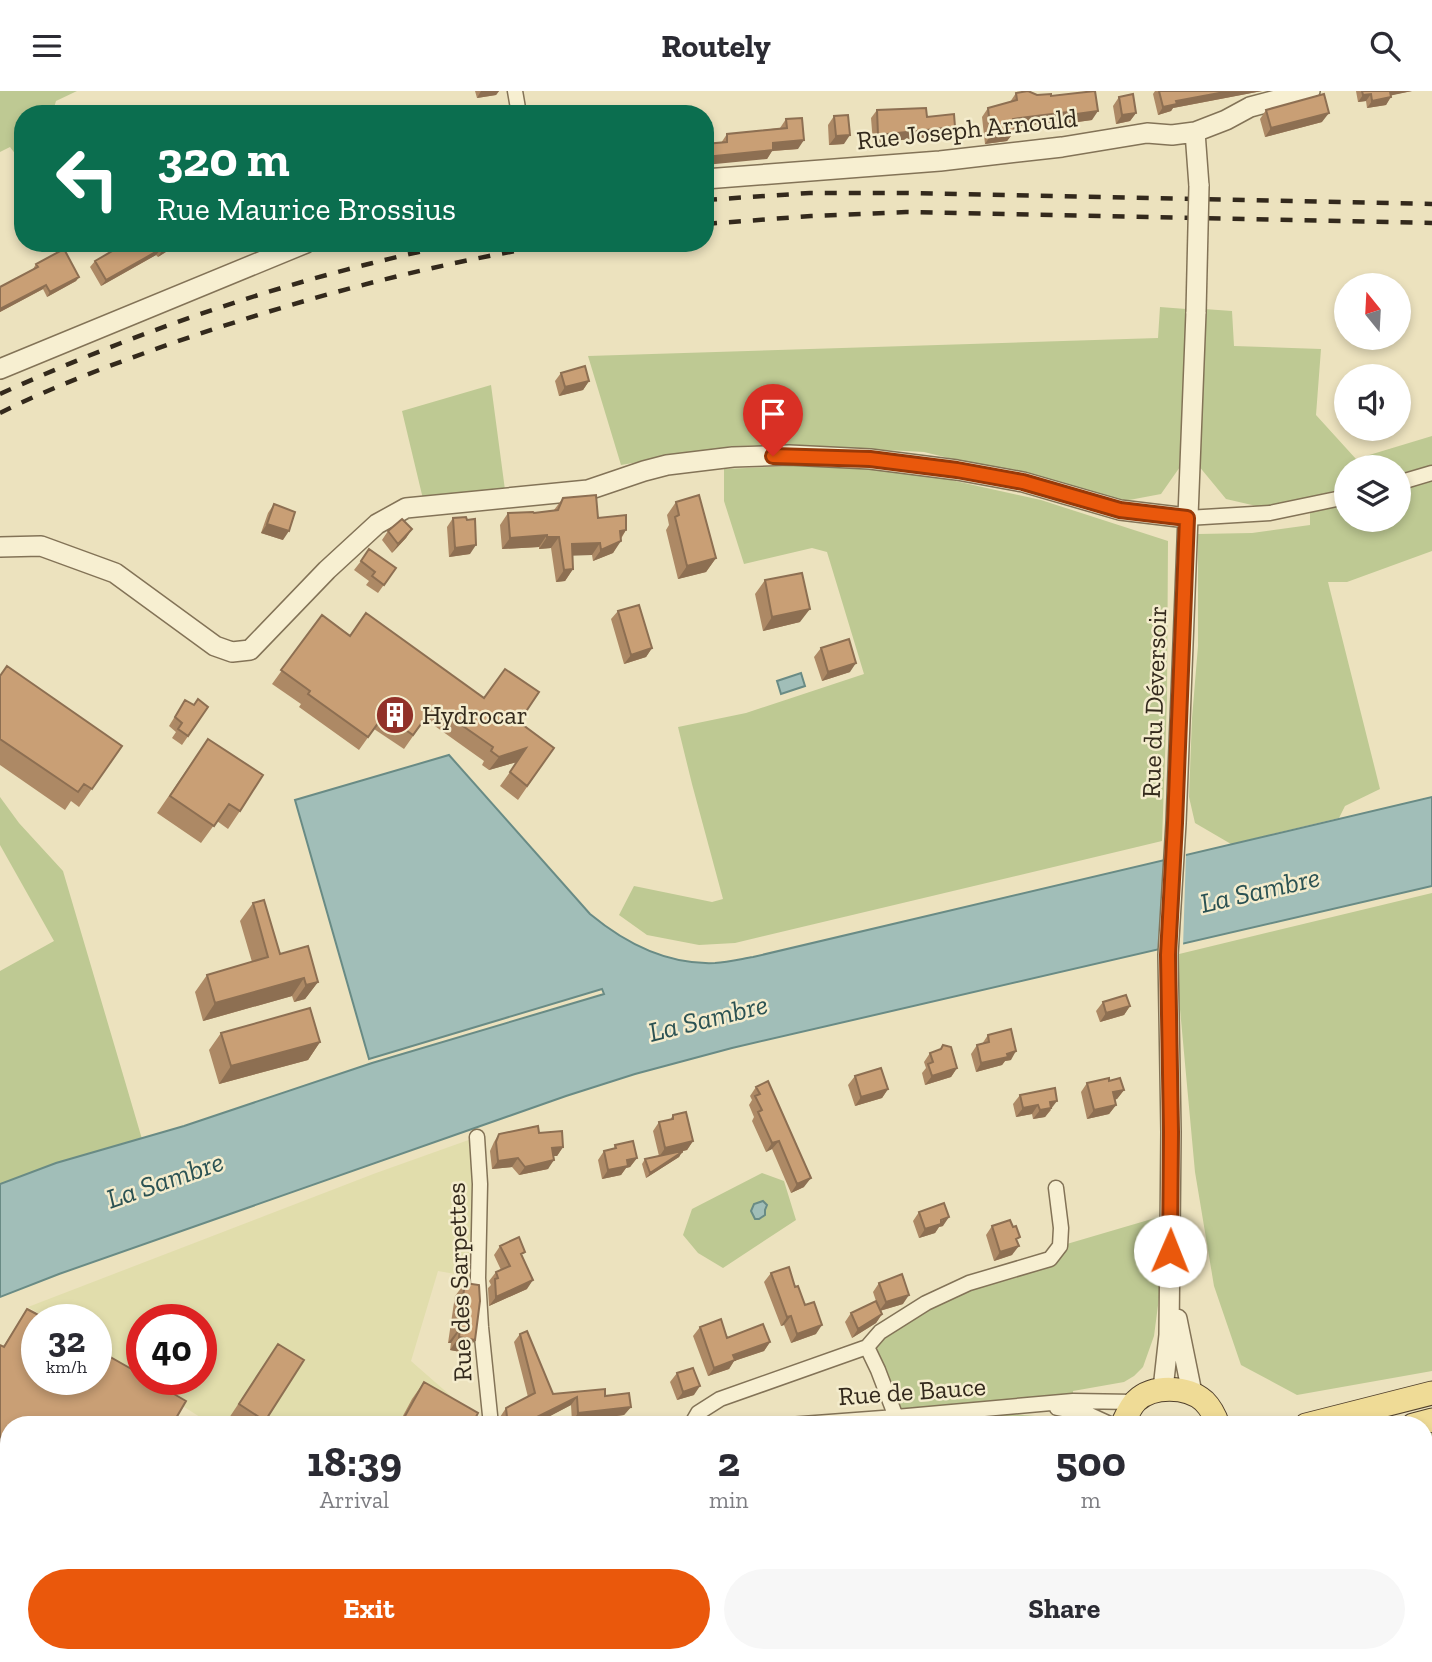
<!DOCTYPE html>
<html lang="en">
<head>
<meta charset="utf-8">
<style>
  :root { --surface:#fff; --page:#f7f7f7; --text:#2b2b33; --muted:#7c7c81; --accent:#ea580c }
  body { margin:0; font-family:"Zilla Slab",serif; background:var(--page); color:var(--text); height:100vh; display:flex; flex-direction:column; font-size:26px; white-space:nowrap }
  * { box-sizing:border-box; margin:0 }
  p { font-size:23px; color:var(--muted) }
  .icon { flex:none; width:38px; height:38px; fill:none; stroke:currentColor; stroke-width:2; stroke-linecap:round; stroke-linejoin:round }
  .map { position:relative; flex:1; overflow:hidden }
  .details { position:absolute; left:0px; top:1325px; width:1433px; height:247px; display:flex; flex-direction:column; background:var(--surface); border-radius:28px 28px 0 0; box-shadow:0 4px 10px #0003 }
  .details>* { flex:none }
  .hud { position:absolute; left:14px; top:14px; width:700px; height:147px; border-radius:28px; box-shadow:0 4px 10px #0003; background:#0b6e4f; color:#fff; overflow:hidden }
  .needle { width:46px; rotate:342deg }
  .controls { position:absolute; left:1334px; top:182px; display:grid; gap:14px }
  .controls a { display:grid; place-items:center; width:77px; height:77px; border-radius:50%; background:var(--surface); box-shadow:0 4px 10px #0003; font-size:35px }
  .speed { position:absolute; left:21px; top:1213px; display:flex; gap:14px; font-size:35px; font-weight:700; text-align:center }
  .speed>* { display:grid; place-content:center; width:91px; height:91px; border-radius:50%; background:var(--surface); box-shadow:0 4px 10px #0003; line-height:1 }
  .speed small { font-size:18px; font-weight:400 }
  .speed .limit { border:10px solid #d22; background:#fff; color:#111 }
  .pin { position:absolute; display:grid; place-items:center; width:60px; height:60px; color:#fff; margin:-72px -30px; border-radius:50% 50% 50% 0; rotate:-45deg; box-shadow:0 0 7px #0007 }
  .pin .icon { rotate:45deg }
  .me { position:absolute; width:77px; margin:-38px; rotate:1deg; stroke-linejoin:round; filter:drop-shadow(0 0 5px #0008) }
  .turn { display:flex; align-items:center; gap:24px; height:147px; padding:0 28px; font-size:32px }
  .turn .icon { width:91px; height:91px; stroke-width:2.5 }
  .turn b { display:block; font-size:49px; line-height:60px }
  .eta { display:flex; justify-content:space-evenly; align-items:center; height:119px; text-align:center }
  .eta b { font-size:42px; font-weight:700; line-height:49px }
  .primary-button { display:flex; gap:14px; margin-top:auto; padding:14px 28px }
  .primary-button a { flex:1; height:80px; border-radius:42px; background:var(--accent); color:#fff; font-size:28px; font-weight:700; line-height:80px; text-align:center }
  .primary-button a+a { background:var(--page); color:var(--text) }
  header { display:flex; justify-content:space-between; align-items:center; height:91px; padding:0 28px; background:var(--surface); font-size:32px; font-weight:700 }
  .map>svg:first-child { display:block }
</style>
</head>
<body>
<header><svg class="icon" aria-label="menu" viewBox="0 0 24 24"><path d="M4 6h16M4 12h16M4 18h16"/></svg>Routely<svg class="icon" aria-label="search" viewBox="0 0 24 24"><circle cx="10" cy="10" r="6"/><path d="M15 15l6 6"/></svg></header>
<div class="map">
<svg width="1432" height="1571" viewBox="0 0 1432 1571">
  <rect width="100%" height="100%" fill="#ece2be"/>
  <!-- farmland -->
  <path fill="#e1ddac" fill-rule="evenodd" d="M477 1046 478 1187 438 1180 411 1270 483 1333H211L96 1260V1228H48L28 1216 376 1082ZM142 1228H201V1288H142Z
    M113 1563H379L373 1571H118Z"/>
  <!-- green -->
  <path fill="#bec993" d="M0 0H77L56 10 52 23H23V73L10 56 0 61Z
    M1160 216 1186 218 1182 373 1161 403 1124 410 924 361 793 354 733 355 621 374 588 265 1158 247Z
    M1204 218 1232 220 1234 255 1321 258 1316 324 1356 368 1432 345V374L1398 383V376H1346V397L1265 417 1226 408 1198 374Z
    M491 294 505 399 423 408 402 320Z
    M833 373 933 385 1041 409 1168 450 1167 609 1162 750 735 852 699 854 647 844 619 824 634 795 712 811 723 808 692 693 678 636 746 622 864 583 827 461 812 457 744 473 724 410V378Z
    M1432 382V460L1347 491H1328L1380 698 1345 715 1339 727 1231 753 1195 732 1189 706 1192 627 1198 555V443L1252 442 1310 434V414L1346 406V429H1398V392Z
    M0 706 19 732 63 780 142 1048 56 1072 0 1093V880L54 850 0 754Z
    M1432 802V1280L1297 1304 1241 1274 1214 1195 1195 1081 1175 864Z
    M762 1082 784 1090 796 1129 723 1177 698 1162 683 1144 692 1118Z
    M1162 1125 1160 1199 1154 1245 1143 1276 1134 1285 1124 1291 1073 1300V1310L896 1326 867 1256 926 1212 1027 1175 1060 1155Z
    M1008 1323 1061 1327 1071 1333H934Z
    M1432 1329V1571H1006L1001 1563H1424V1334Z
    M378 1563H662L666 1571H372Z"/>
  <!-- water -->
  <path fill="#a1beb8" stroke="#698b85" stroke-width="2" d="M801 582 805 595 781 603 777 590Z
    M449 664 590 823C625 852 668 874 715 872 728 871 741 868 753 866L1432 706V795L732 957 635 983 566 1005 59 1183 0 1206V1093L56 1072 184 1035 372 972 604 903 602 898 369 968 295 709Z
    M763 1110 767 1114 765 1119V1124L759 1128H755L751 1120 754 1113Z"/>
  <!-- pier -->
  <path fill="#ece2be" d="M1186 760 1183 857 1161 863 1164 765Z"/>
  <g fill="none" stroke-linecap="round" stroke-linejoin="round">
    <!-- minor casing -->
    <g stroke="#837357" stroke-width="17">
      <path id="minor" d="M515 0 519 23
        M1398 392 1432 382
        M1187 427 1270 422 1346 406
        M477 1046 480 1093 478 1187 481 1236 491 1334
        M1057 1317 1088 1323 1112 1334
        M691 1334 698 1322 720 1308 867 1256
        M789 1334 896 1326 1073 1310 1134 1311
        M899 1334 878 1279 867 1256 880 1241 926 1212 969 1192 1050 1168 1060 1155 1061 1137 1056 1097
        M0 1510 9 1516
        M75 1563 87 1571
        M993 1563 997 1571
        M373 1571 379 1563"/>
    </g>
    <!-- tertiary casing -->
    <g stroke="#837357" stroke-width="22">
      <path id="tertiary" d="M1195 41 1199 95
        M705 88 940 70 1062 56 1147 42 1172 44 1195 41 1226 29 1250 16 1310 0
        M0 278 306 152
        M0 456 41 455 115 482 215 555 232 561 250 559 327 479 377 433 406 417 588 399 644 380 667 374 733 366 789 364 870 368 957 379 1023 391 1120 419 1187 427
        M1177 1228 1192 1302
        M1163 1298 1169 1244 1171 1041 1168 864 1176 732 1196 221"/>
    </g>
    <!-- primary casing -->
    <g stroke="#51402c" stroke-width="25">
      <path id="primary" d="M1122 1334C1126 1326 1130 1316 1136 1310 1153 1294 1187 1295 1204 1310 1211 1317 1215 1325 1218 1334
        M1306 1334 1432 1302
        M1413 1334 1432 1329
        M791 1571 804 1563
        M838 1571 852 1563"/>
    </g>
    <!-- minor -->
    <use href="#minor" stroke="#f7efd1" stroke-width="14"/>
    <!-- tertiary -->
    <use href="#tertiary" stroke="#f7efd1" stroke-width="19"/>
    <!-- primary -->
    <use href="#primary" stroke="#efdb96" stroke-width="23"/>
    <!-- rail -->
    <path stroke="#33291c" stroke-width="4.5" stroke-dasharray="12 12" stroke-linecap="butt" d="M705 109 810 102H907L1432 113
      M705 133 811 125 906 121 1432 132
      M0 303C147 236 302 184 461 152
      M0 322C54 295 111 274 167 254 296 209 428 173 563 152"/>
    <!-- tertiary-bridge casing -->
    <g stroke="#837357" stroke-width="22" stroke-linecap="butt">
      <path id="tertiary-bridge" d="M1196 221 1199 95"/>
    </g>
    <!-- tertiary-bridge -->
    <use href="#tertiary-bridge" stroke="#f7efd1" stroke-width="19"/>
  </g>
  <!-- wall -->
  <path fill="#ad8965" d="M475 0H499L496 4 477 7Z
    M1155 0H1262L1173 17 1171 20 1158 24 1153 3Z
    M1356 0H1412L1391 4 1386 14 1367 17 1366 10 1358 11Z
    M1016 2 1051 5 1092 29 1063 33V30L1013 36 1014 41 1007 50 985 53 982 26 988 17 1010 11Z
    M1119 6 1136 22 1130 30 1116 33 1113 15Z
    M877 19 927 26 949 44 873 52 871 27Z
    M1266 19 1322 31 1265 46 1260 28Z
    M834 25 844 53 829 54 828 34Z
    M786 28 798 58 772 60 767 68 721 52 727 43 780 37Z
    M180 152 158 166 156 164 101 195 90 176 95 170 122 157Z
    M185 152H202L188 158Z
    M36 173 79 186 76 190 47 206 43 198 0 221V196L33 178Z
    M561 282 589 290 583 299 559 305 555 290Z
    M563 407 598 427 626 439 613 462 593 470 592 464H572L573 478 565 490 556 491 551 457 539 458V456L502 458 500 434 508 422H534L554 419Z
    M676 411 716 467 706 481 678 488 666 439 669 434 667 424Z
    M274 413 283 449 261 442 268 422Z
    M453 427 470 463 449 466 447 436Z
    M412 438 406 447 392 462 382 449 388 440Z
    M361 470 396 477 378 502 366 494 369 490 354 479Z
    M765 489 800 531 763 540 755 503Z
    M618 520 652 557 646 566 624 573 611 528Z
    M322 524 350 544 519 631 554 657 518 709 500 695 517 671 489 679 482 674 484 670 425 628 404 658 374 638 359 659 299 616 301 613 272 593Z
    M821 557 850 581 822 590 814 566Z
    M0 585 122 655 79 716 71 710 65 719 0 674Z
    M185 609 194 614 208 616 182 654 172 647 176 641 169 635Z
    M208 648 240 720 228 738 217 730 201 752 157 722Z
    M253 812 280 863 318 891 305 908 294 911 292 905 203 930 195 901 207 884 252 871 240 830Z
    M1103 911 1130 915 1124 924 1100 931 1096 920Z
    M221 942 320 951 308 969 219 993 209 959Z
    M988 944 1011 969 1005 970 1002 974 976 981 971 963 977 954 982 953Z
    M943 954 957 977 951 986 925 994 922 982 926 977 924 971 930 962 940 959Z
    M855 985 888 998 882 1007 855 1015 848 994Z
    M1109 990 1124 999 1117 1008 1114 1009 1116 1014 1109 1023 1087 1028 1081 1001 1087 992Z
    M756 996 804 1096 791 1102 772 1058 766 1061 752 1030 754 1026 749 1014 752 1009 750 1005Z
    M1020 1004 1051 1019 1045 1026 1033 1028 1032 1023 1016 1026 1013 1013Z
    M673 1024 693 1050 687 1059 682 1060 679 1066 646 1087 642 1073 645 1068 659 1065 653 1040 659 1031 670 1029Z
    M539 1042 563 1056 557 1065H553L548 1078 519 1084 512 1076 492 1078 490 1060 494 1051 499 1043Z
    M615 1054 637 1067 630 1076 626 1077 621 1084 602 1088 598 1069 604 1060 613 1058Z
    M919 1121 943 1135 939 1136 935 1142 919 1147 913 1130Z
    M992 1135 1017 1150 1012 1164 994 1170 986 1144Z
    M500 1155 522 1166 527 1198 489 1215 488 1197 491 1194 489 1190 496 1181 501 1179 494 1164Z
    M771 1182 795 1196 816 1243 791 1252 784 1234 781 1235 764 1191Z
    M465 1192 475 1249 466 1262 450 1259 451 1252H448L455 1205Z
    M879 1192 903 1213 880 1220 882 1223 876 1232 852 1247 845 1231 851 1222 877 1213 873 1201Z
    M27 1218 9 1334V1457L0 1452V1254L3 1256Z
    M700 1236 727 1247 770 1251 764 1260 734 1270 729 1278 708 1285 693 1245Z
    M520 1243 553 1303 605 1305 631 1316 624 1324 572 1331 571 1314 533 1334H500V1326L506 1317 528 1306 514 1251Z
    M278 1253 304 1269 263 1334H240L229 1327Z
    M677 1282 694 1304 677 1309 670 1291Z
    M424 1291 472 1334H398L412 1308Z
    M147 1563H184L179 1571H141Z"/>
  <!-- shaded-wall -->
  <path fill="#8d6f52" d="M481 0H499L496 4 477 7Z
    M1230 0H1262L1173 17 1171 20 1158 24 1163 16 1176 10Z
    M1388 0H1412L1384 6Z
    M1371 3 1366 10 1358 11 1363 4Z
    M1391 6 1386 14 1367 17 1372 10Z
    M1098 20 1092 29 1063 33 1069 24Z
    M1069 21 1063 30 1006 37 1013 28Z
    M1136 22 1130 30 1116 33 1122 24Z
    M1329 22 1322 31 1265 46 1271 37Z
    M955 36 949 44 873 52 878 44Z
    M1014 41 1007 50 985 53 991 44Z
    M850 44 844 53 829 54 836 45Z
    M804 49 798 58 772 60 767 68 705 74V66L773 52Z
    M175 152H180L158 166 162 160Z
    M192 152H202L188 158Z
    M161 158 156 164 101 195 106 189Z
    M79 186 76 190 47 206 50 201Z
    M46 194 43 198 0 221V218Z
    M589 290 583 299 559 305 565 296Z
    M267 433 289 440 283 449 261 442Z
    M412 438 406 447 392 462 398 453Z
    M626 439 618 451 620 440Z
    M547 444 539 456 502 458 510 447Z
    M547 446H559L551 457 539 458Z
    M621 450 613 462 593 470 601 459Z
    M600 452 592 464 564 465 572 453Z
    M476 454 470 463 449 466 455 457Z
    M716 467 706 481 678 488 687 475Z
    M573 478 565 490 556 491 564 479Z
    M810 518 800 531 763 540 772 526Z
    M652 557 646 566 624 573 631 564Z
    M856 572 850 581 822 590 828 581Z
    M526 657 517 671 489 679 499 666Z
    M304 887 292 905 203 930 215 912Z
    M318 891 305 908 294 911 306 894Z
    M1130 915 1124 924 1100 931 1106 922Z
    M320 951 308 969 219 993 231 975Z
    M1016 960 1011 969 1005 970 1002 974 976 981 981 972Z
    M957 977 951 986 925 994 932 985Z
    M888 998 882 1007 855 1015 861 1006Z
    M1124 999 1117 1008 1106 1010 1113 1001Z
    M1057 1010 1045 1026 1033 1028 1040 1019 1050 1011Z
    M1038 1014 1032 1023 1016 1026 1023 1017Z
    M1116 1014 1109 1023 1087 1028 1094 1019Z
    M693 1050 687 1059 659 1066 665 1057Z
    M779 1050 772 1058 766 1061 772 1052Z
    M563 1056 557 1065H546L552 1057Z
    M682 1061 679 1066 646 1087 650 1082Z
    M518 1067 512 1076 492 1078 498 1070Z
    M637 1067 630 1076 626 1077 621 1084 602 1088 608 1079 627 1069Z
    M554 1069 548 1078 519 1084 525 1076Z
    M811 1087 804 1096 791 1102 797 1093Z
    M949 1126 943 1135 939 1136 935 1142 919 1147 925 1138Z
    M1019 1155 1012 1164 994 1170 1000 1161Z
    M533 1189 527 1198 489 1215 496 1206Z
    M909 1204 903 1213 879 1220 886 1211Z
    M882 1223 876 1232 852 1247 858 1238Z
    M791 1225 784 1234 781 1235 787 1226Z
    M822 1234 816 1243 791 1252 797 1243Z
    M458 1239H460L451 1252H448Z
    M459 1246 475 1249 466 1262 450 1259Z
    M770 1251 764 1260 734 1270 729 1278 708 1285 714 1277 733 1264Z
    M700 1295 694 1304 677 1309 683 1301Z
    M577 1306 571 1314 533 1334H521Z
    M631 1316 624 1324 572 1331 578 1322Z"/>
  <!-- building -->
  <path fill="#c99f75" stroke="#8d6f52" stroke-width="2" d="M1028 0 1037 4 1051 3V5L1095 0 1098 20 1069 24V21L1013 28 1014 41 991 44 988 17 1017 9 1016 2Z
    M1159 0H1230L1176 10 1177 13 1163 16Z
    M1362 0H1390L1391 6 1372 10 1371 3 1363 4Z
    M1133 3 1136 22 1122 24 1119 6Z
    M1324 3 1329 22 1271 37 1266 19Z
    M926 17 927 26 954 23 955 36 878 44 877 19Z
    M848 24 850 44 836 45 834 25Z
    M802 27 804 49 773 52V59L705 66V53L727 51V43L787 37 786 28Z
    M130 152H175L162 160 161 158 106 189 95 170 121 155 122 157Z
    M64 158 79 186 50 201 46 194 0 218V196L38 176 36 173Z
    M585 275 589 290 565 296 561 282Z
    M596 404 598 427 626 424V439L620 440 621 450 601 459 600 452 572 453 573 478 564 479 559 446H547V444L510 447 508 422 533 421 534 422 558 419 563 407Z
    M699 404 716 467 687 475 675 426 679 424 676 411Z
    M274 413 295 421 289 440 267 433Z
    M466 426 467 429 475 428 476 454 455 457 453 427Z
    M402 428 412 438 398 453 388 440Z
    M369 458 396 477 384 494 372 485 375 481 361 470Z
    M802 482 810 518 772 526 765 489Z
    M639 514 652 557 631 564 618 520Z
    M366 522 484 607 505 578 539 601 519 631 554 657 527 695 510 681 526 657 499 666 491 660 493 656 434 615 413 644 384 624 368 646 308 603 310 600 281 579 322 524 350 545Z
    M849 548 856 572 828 581 821 557Z
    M7 575 122 655 92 698 84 693 78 701 0 648V585Z
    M198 608 208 616 188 645 178 638 182 632 175 626 185 609 194 614Z
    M208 648 263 684 240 720 229 713 214 735 170 705Z
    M264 809 280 863 308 855 318 891 306 894 304 887 215 912 207 884 268 866 253 812Z
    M1126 904 1130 915 1106 922 1103 911Z
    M310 917 320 951 231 975 221 942Z
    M1011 938 1016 960 1007 963 1008 966 981 972 977 954 989 951 988 944Z
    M943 954 951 956 957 977 932 985 928 973 933 971 930 962 941 958Z
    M881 977 888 998 861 1006 855 985Z
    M1109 987V990L1120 987 1124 999 1113 1001 1116 1014 1094 1019 1087 992Z
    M768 990 811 1087 797 1093 779 1050 772 1052 758 1021 762 1019 755 1005 760 1003 756 996Z
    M1055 997 1057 1010 1050 1011 1051 1017 1040 1019 1038 1014 1023 1017 1020 1004Z
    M686 1021 693 1050 665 1057 659 1031 673 1028V1024Z
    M538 1035 539 1042 562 1040 563 1056 552 1057 554 1069 525 1076 518 1067 498 1070 496 1051 499 1043Z
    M633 1050 637 1067 627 1069 628 1075 608 1079 604 1060 616 1057 615 1054Z
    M682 1060V1061L650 1082 645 1068Z
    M944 1112 949 1126 941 1129V1133L925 1138 919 1121Z
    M1010 1129 1013 1136 1016 1135 1020 1146 1016 1148 1019 1155 1000 1161 992 1135Z
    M519 1146 525 1161 521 1163 533 1189 496 1206 495 1188 498 1187 496 1181 510 1175 500 1155Z
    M789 1176 795 1196 798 1195 805 1214 814 1211 822 1234 797 1243 791 1225 787 1226 771 1182Z
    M902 1183 909 1204 886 1211 879 1192Z
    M465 1192 479 1194 480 1210 475 1249 459 1246 460 1239H458Z
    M876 1210 882 1223 858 1238 851 1222Z
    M27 1218 46 1228H37V1288H96V1258L142 1284V1288H148L186 1310 172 1334H9V1438L0 1433V1254L4 1256Z
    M721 1228 727 1247 763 1233 770 1251 733 1264 735 1269 714 1277 700 1236Z
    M527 1240 553 1303 605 1298V1305L629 1302 631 1316 578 1322 577 1306 521 1334H510L507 1326 506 1317 535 1302 520 1243Z
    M278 1253 304 1269 265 1330 239 1313Z
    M693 1277 700 1295 683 1301 677 1282Z
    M424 1291 478 1322 472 1334H400Z
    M157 1563H184L179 1571H170Z
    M273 1563H299L311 1571H267Z"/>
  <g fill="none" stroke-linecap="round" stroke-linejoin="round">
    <!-- route casing -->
    <g stroke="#983908" stroke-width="18">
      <path id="route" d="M773 365 870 368 957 379 1023 391 1120 419 1187 427 1175 732 1168 864 1171 1041 1170 1160"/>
    </g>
    <!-- route -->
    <use href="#route" stroke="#ea580c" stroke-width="12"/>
  </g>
  <!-- icons -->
  <defs>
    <g id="building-disc" transform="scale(2.0125)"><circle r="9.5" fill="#913129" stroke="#f4eccd"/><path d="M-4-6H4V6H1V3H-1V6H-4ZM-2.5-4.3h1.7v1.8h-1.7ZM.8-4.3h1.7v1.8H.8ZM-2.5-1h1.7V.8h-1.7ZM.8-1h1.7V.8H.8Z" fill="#fff"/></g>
  </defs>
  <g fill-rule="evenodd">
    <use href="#building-disc" x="395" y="624"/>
  </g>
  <g text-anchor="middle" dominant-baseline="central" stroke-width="5" stroke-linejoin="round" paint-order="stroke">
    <!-- street labels -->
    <g font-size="26" fill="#33291c" stroke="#f4eccd">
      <text transform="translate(967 38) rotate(-6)">Rue Joseph Arnould</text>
      <text transform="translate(1154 611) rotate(-88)">Rue du Déversoir</text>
      <text transform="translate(459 1191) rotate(-92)">Rue des Sarpettes</text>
      <text transform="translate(912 1300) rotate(-4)">Rue de Bauce</text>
    </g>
    <!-- poi labels -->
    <g font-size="26" fill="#33291c" stroke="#f4eccd" text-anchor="start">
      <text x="422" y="624">Hydrocar</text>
    </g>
    <!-- water labels -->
    <g font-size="28" font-style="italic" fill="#2b5253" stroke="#f4eccd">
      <text transform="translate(1260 799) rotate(-13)">La Sambre</text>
      <text transform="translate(708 927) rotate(-14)">La Sambre</text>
      <text transform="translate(165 1089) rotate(-19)">La Sambre</text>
    </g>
  </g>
</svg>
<div class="controls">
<a><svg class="needle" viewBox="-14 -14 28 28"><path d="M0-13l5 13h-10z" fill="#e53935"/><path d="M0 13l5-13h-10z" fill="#7c7c81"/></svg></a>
<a><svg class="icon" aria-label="sound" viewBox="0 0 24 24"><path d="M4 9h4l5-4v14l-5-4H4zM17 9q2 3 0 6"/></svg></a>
<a><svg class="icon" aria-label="layers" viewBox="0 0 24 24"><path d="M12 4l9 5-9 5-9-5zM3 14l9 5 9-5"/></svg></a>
</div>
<div class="speed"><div>32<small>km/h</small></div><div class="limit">40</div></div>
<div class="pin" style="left:773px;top:365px;background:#d93025"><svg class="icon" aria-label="arrive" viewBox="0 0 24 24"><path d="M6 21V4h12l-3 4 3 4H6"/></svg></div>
<svg class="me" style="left:1170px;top:1160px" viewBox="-20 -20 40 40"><circle r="19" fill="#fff"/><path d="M0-13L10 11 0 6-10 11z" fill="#ea580c"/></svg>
<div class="hud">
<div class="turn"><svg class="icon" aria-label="left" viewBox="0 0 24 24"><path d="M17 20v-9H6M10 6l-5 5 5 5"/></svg><div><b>320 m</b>Rue Maurice Brossius</div></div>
</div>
<section class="details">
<div class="eta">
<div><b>18:39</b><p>Arrival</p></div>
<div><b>2</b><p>min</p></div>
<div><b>500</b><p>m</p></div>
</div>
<div class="primary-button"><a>Exit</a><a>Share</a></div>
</section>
</div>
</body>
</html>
